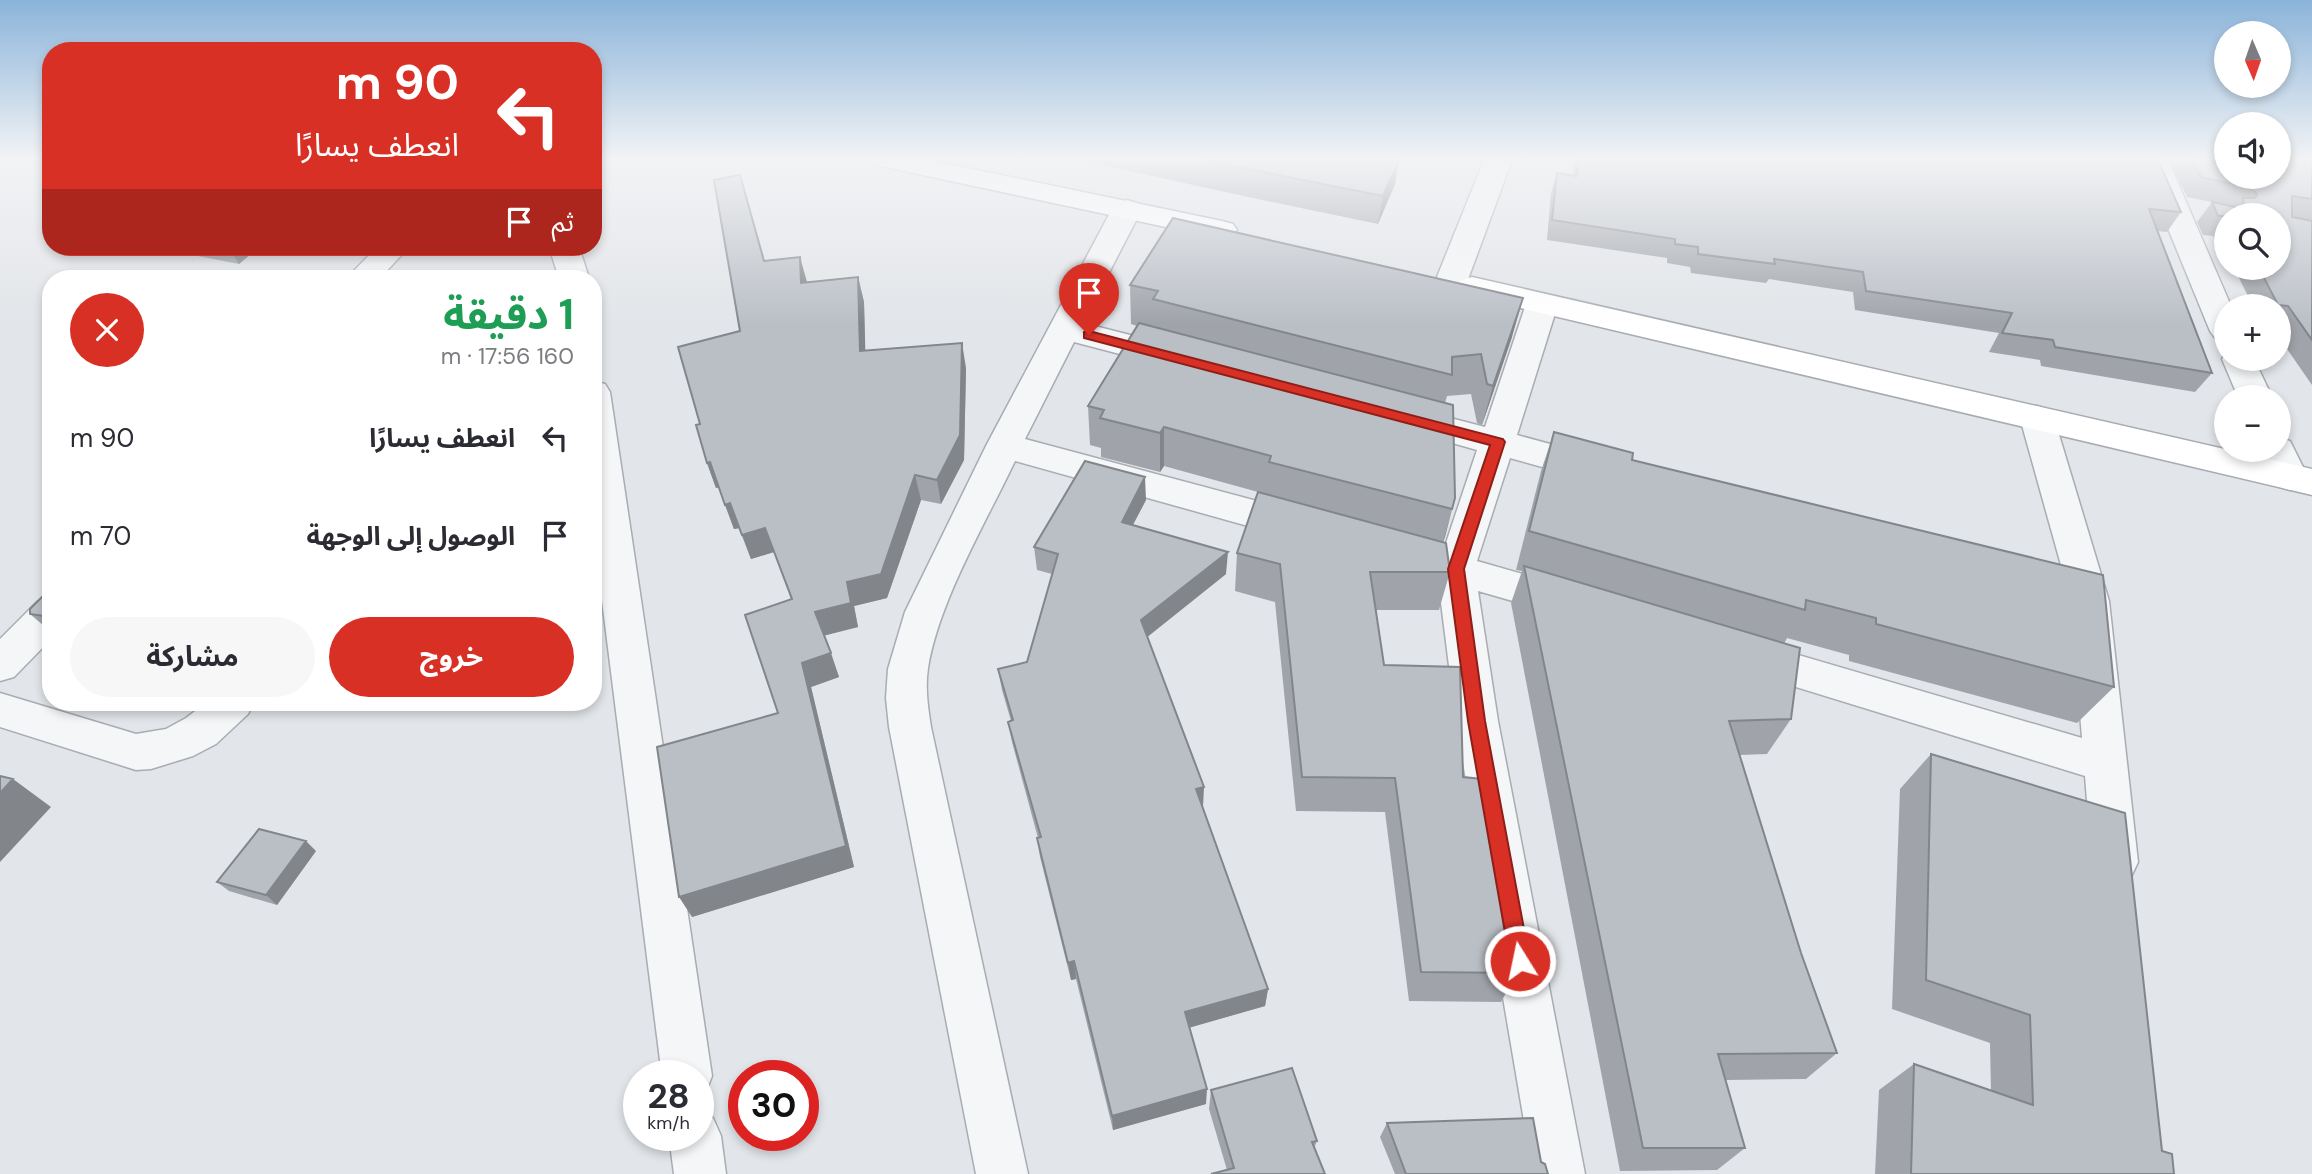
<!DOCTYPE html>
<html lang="ar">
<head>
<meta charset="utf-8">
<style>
  :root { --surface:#fff; --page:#f7f7f7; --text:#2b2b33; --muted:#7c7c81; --accent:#d93025 }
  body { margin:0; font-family:"DM Sans","Noto Sans Arabic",sans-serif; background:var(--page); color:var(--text); direction:rtl; height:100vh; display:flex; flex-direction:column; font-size:26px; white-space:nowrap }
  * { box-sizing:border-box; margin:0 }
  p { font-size:23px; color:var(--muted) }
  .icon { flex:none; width:38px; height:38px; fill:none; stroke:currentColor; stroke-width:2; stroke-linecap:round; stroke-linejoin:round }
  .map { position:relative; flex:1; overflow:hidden; direction:ltr }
  .side { position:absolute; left:42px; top:270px; width:560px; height:441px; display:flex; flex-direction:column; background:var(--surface); border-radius:28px; box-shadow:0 4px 10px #0003; direction:rtl }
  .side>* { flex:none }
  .top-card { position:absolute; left:42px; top:42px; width:560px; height:214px; border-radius:28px; box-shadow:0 4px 10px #0003; direction:rtl; background:#d93025; color:#fff; overflow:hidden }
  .needle { width:46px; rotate:178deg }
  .tools { position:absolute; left:2214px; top:21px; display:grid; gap:14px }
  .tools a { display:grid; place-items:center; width:77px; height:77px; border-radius:50%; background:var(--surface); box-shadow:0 4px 10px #0003; font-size:35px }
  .speed { position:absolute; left:623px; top:1060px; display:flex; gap:14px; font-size:35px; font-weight:700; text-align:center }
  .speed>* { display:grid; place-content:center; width:91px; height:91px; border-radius:50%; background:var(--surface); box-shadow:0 4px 10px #0003; line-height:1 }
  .speed small { font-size:18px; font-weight:400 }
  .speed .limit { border:10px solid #d22; background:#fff; color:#111 }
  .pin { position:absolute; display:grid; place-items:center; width:60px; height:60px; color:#fff; margin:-72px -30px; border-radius:50% 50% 50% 0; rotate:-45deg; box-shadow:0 0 7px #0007 }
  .pin .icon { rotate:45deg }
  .me { position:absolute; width:77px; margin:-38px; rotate:350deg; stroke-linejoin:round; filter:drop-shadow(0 0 5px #0008) }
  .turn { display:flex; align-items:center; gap:24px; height:147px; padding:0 28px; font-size:32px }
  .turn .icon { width:91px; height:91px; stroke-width:2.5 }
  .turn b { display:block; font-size:49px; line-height:60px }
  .then { display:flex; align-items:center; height:66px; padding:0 28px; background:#0003; gap:14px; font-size:26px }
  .round { display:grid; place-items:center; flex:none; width:74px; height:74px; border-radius:37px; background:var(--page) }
  .headline { display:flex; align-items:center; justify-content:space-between; height:119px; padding:0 28px }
  h1 { font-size:42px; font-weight:700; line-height:52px; color:#1e9e55 }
  .cta { display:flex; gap:14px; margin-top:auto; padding:14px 28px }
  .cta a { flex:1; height:80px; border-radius:42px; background:var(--accent); color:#fff; font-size:28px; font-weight:700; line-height:80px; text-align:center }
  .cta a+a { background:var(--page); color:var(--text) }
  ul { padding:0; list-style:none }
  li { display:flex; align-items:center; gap:21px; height:98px; padding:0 28px }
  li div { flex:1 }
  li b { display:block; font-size:26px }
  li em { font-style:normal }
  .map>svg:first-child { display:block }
</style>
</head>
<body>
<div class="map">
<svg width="2312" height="1174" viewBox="0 0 2312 1174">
  <rect width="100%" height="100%" fill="#e2e5e9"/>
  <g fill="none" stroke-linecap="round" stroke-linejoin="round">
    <!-- street casing -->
    <g stroke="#a8acb3" stroke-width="3">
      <path id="street" d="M1484 160H1512L1467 282 1462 289 1451 292 1440 289 1435 282Z
        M2140 160H2168L2231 306H2226V341L2215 338 2210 331Z
        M1127 200 1137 203 1142 209 1083 323 1189 350 1193 358 1189 366 1177 369 1074 342 1025 439 1302 513 1315 517 1321 527 1315 537 1302 541 1015 461C985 524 939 601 928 668 925 688 928 708 931 727L1028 1174H976L889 727 886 698 888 669 905 612 986 446 1112 209 1117 203Z
        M377 247H409L380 278H347Z
        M549 247H579L589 278H559Z
        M1542 294 1553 297 1558 304 1517 435 1609 460 1614 469 1609 478 1596 482 1510 458 1477 561 1582 591 1587 602 1582 613 1568 617 1478 591 1498 721 1585 1174H1533L1456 721 1438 579 1384 563 1378 553 1384 543 1397 539 1443 552 1477 450 1392 426 1387 418 1392 410 1404 406 1485 427 1526 304 1531 297Z
        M2226 352V359H2254L2272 397H2238L2222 359Z
        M593 381 605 384 610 392 712 1076 705 1094 698 1097V1076H662L593 529Z
        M2037 406 2049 410 2054 418 2109 601 2138 862 2131 877 2115 883 2099 877 2092 862 2085 776 1747 672 1733 668 1727 656 1733 644 1747 640 2082 738 2071 601 2020 418 2025 410Z
        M2278 438 2290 441 2308 477 2303 486 2290 490 2277 486 2260 450H2278Z
        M51 598V639L14 677 0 681V639L37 602Z
        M0 693 136 734 166 729 186 718 207 702H254L248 714 216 744 193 756 151 769 136 770 0 727Z
        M698 1111 713 1118 721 1136 726 1174H674L669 1136H698Z"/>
    </g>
    <!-- secondary casing -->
    <g stroke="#a8acb3" stroke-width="3">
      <path id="secondary" d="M876 160H929L1222 221 1233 224 1237 230 1233 236 1222 239 890 168 880 166Z
        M1472 277 2312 469V495L1461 294 1456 287 1461 280Z"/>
    </g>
    <!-- street -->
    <use href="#street" fill="#f4f6f8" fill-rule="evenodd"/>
    <!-- secondary -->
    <use href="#secondary" fill="#fff" fill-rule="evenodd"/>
  </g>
  <!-- wall -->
  <path fill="#a0a4aa" d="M1079 160H1399L1395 184 1378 224 1248 197Z
    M1575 160H2158L2181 212 2167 232 2157 231 2212 373 2195 392 2041 366 2040 360 1989 352 1999 333 1855 310 1853 292 1769 279 1766 283 1691 273 1690 267 1667 263V258L1547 240 1551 193 1557 173 1573 176Z
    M2169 160H2312V385L2278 336V306H2253L2234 268H2278L2226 215V262H2225L2213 236 2203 235 2197 222 2212 202 2217 203 2187 197Z
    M161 247H259L239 264 162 249Z
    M765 261 807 282 858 277 864 302 865 350 966 368 964 460 941 504 921 500 887 598 854 606 858 627 824 635 839 677 811 687 854 867 692 917 778 713 791 599 774 552 751 559 739 528 734 529 719 487 716 488 707 463 700 424 740 331Z
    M1130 285 1512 337 1482 425 1477 423 1471 394 1447 396 1445 403 1455 498 1443 542 1450 572 1439 610H1376L1384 665 1463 777 1517 973 1501 1002 1409 1001 1385 812 1296 811 1275 602 1235 591 1237 553 1258 492 1164 466 1160 472 1101 457V448L1090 445 1088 406 1137 326 1131 324Z
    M1554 432 1632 460 2114 687 2077 723 1849 661V655L1787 638 1784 644 1791 719 1767 754 1740 755 1801 953 1837 1053 1806 1079 1726 1080 1745 1148 1717 1170 1620 1171 1511 603 1522 571 1516 570 1541 471Z
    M1146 500 1133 525 1226 574 1147 637 1203 807 1268 989 1265 1006 1190 1027 1206 1104 1113 1130 1076 979 1071 980 1040 857 1037 838H1038L1012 742 1008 722 1011 721 1002 690 998 669 1027 662 1052 574 1037 570 1034 547Z
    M51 588V632L30 614Z
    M1931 754 2162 1151 2174 1174H1875L1879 1090 1914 1064 1991 1091 1990 1043 1892 1009 1900 789Z
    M316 851 277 905 229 891 217 882Z
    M1211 1090 1317 1141 1314 1148 1227 1170 1209 1109Z
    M1387 1123 1541 1162 1548 1174H1395L1380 1137Z"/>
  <!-- shaded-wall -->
  <path fill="#82868b" d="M1399 160 1395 184 1378 224 1383 196Z
    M228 247H259L239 264Z
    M800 257 807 282 801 283Z
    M858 277 864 302 866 376 860 351Z
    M1523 298 1512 337 1482 425 1493 386Z
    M962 343 966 368 964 460 941 504 937 480Z
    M1164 427V466L1160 472V433Z
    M710 462 720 487 716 488 707 463Z
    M915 475 921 500 887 598 854 606 858 627 823 636 815 612 847 582Z
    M1145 477 1146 500 1122 545V522Z
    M1455 498 1445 537 1441 548 1452 509Z
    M730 503 740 528 734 529 725 505Z
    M765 528 774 552 751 559 742 535Z
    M1228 552 1226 574 1141 642V620Z
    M831 653 839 677 811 687 854 867 692 917 679 897 846 846 802 663Z
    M13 779 51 807 0 862V793Z
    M1204 787 1203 807 1196 789Z
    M306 841 316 851 277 905 266 895Z
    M1074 961 1076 979 1071 980 1068 963Z
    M1268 989 1265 1006 1185 1029V1012Z
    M1207 1089 1206 1104 1113 1130 1112 1116Z"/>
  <!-- building -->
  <path fill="#babfc6" stroke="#82868b" stroke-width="2" d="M1203 160H1399L1383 196Z
    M1579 160H2158L2181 212 2149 209 2212 373 2055 347 2053 340 2002 333 2012 313 1866 291 1863 272 1774 259 1775 264 1698 254V247L1675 244V239L1552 220 1557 173 1577 176Z
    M2192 160H2226V177H2278V160H2312V199L2292 196V217L2312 221V340L2288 306 2278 305 2259 268H2278V215L2218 216 2212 202 2240 208 2244 206 2243 198H2255L2257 194 2251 188 2201 177Z
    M740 175 764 261 800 257 801 283 858 277 860 351 962 343 960 435 937 480 915 475 881 574 847 582 851 603 815 612 831 653 802 663 846 846 679 897 657 747 778 713 745 615 792 599 765 528 742 535 730 503 725 505 710 462 707 463 696 425 700 424 678 347 740 331 714 180Z
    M1173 218 1523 298 1493 386 1487 384 1481 354 1452 357V375L1153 299 1158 291 1130 285Z
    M1139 323 1453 405 1455 498 1452 509 1269 462 1271 456 1164 427 1160 433 1100 418 1104 410 1088 406Z
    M1554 432 1633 453 1632 460 2103 575 2114 687 1876 624V618L1806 600 1805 610 1529 531Z
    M1085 461 1145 477 1122 522 1228 552 1141 620 1204 787 1196 789 1268 989 1185 1012 1207 1089 1112 1116 1074 961 1068 963 1037 838 1041 837 1008 722 1013 720 998 669 1027 662 1058 554 1034 547Z
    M1258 492 1446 543 1450 572H1370L1384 665 1460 667 1463 777 1482 779 1517 973 1421 972 1395 778 1302 777 1280 564 1237 553Z
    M1524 566 1800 648 1791 719 1729 721 1801 953 1837 1053 1718 1054 1745 1148H1643Z
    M51 588V617L30 614V609Z
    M1931 754 2125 813 2162 1151 2172 1154 2174 1174H1911L1914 1064 2033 1105 2030 1015 1926 980Z
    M0 776 13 779 0 793Z
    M259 829 306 841 266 895 217 882Z
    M1292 1068 1317 1141 1312 1142 1325 1174H1211L1234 1168 1211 1090Z
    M1533 1118 1541 1162 1545 1164 1548 1174H1406L1387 1123Z"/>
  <!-- sky -->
  <linearGradient id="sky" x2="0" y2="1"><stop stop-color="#8bb4da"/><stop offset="0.49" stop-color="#f2f3f5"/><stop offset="1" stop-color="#f2f3f5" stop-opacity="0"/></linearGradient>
  <rect width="2312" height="324" fill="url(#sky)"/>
  <!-- route -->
  <path fill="#d93025" stroke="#8d1f18" stroke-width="2" d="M1089 331 1503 439 1505 442 1464 569 1485 721 1530 961 1527 967 1520 970 1513 967 1510 961 1468 721 1448 569 1490 445 1084 338V332Z"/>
</svg>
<div class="tools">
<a><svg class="needle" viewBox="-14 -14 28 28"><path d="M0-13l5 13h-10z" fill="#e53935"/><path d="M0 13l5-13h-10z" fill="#7c7c81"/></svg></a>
<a><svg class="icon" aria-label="sound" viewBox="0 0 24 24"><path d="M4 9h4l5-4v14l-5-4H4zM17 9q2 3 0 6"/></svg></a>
<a><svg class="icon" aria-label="search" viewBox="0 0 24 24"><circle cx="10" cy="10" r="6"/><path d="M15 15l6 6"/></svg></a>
<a>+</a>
<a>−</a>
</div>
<div class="speed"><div>28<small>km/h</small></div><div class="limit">30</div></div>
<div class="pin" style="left:1089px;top:335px;background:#d93025"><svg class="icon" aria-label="arrive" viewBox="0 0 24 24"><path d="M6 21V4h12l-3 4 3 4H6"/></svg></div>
<svg class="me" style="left:1520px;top:961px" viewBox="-20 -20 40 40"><circle r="17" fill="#d93025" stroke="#fff" stroke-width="3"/><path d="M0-11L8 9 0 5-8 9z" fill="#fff"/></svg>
<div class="top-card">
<div class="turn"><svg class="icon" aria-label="left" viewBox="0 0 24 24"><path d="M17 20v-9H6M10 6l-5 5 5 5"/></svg><div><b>90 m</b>انعطف يسارًا</div></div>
<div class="then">ثم<svg class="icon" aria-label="arrive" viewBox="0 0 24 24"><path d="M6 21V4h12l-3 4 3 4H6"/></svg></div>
</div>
<section class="side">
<div class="headline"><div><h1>1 دقيقة</h1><p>160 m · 17:56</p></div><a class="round" style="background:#d93025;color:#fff"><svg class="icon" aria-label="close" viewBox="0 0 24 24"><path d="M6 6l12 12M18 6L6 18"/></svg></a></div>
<ul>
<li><svg class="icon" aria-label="left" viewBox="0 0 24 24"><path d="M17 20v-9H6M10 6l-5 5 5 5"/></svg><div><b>انعطف يسارًا</b></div><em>90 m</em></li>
<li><svg class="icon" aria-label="arrive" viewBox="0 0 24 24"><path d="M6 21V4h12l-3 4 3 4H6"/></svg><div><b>الوصول إلى الوجهة</b></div><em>70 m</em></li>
</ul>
<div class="cta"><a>خروج</a><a>مشاركة</a></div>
</section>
</div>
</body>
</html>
